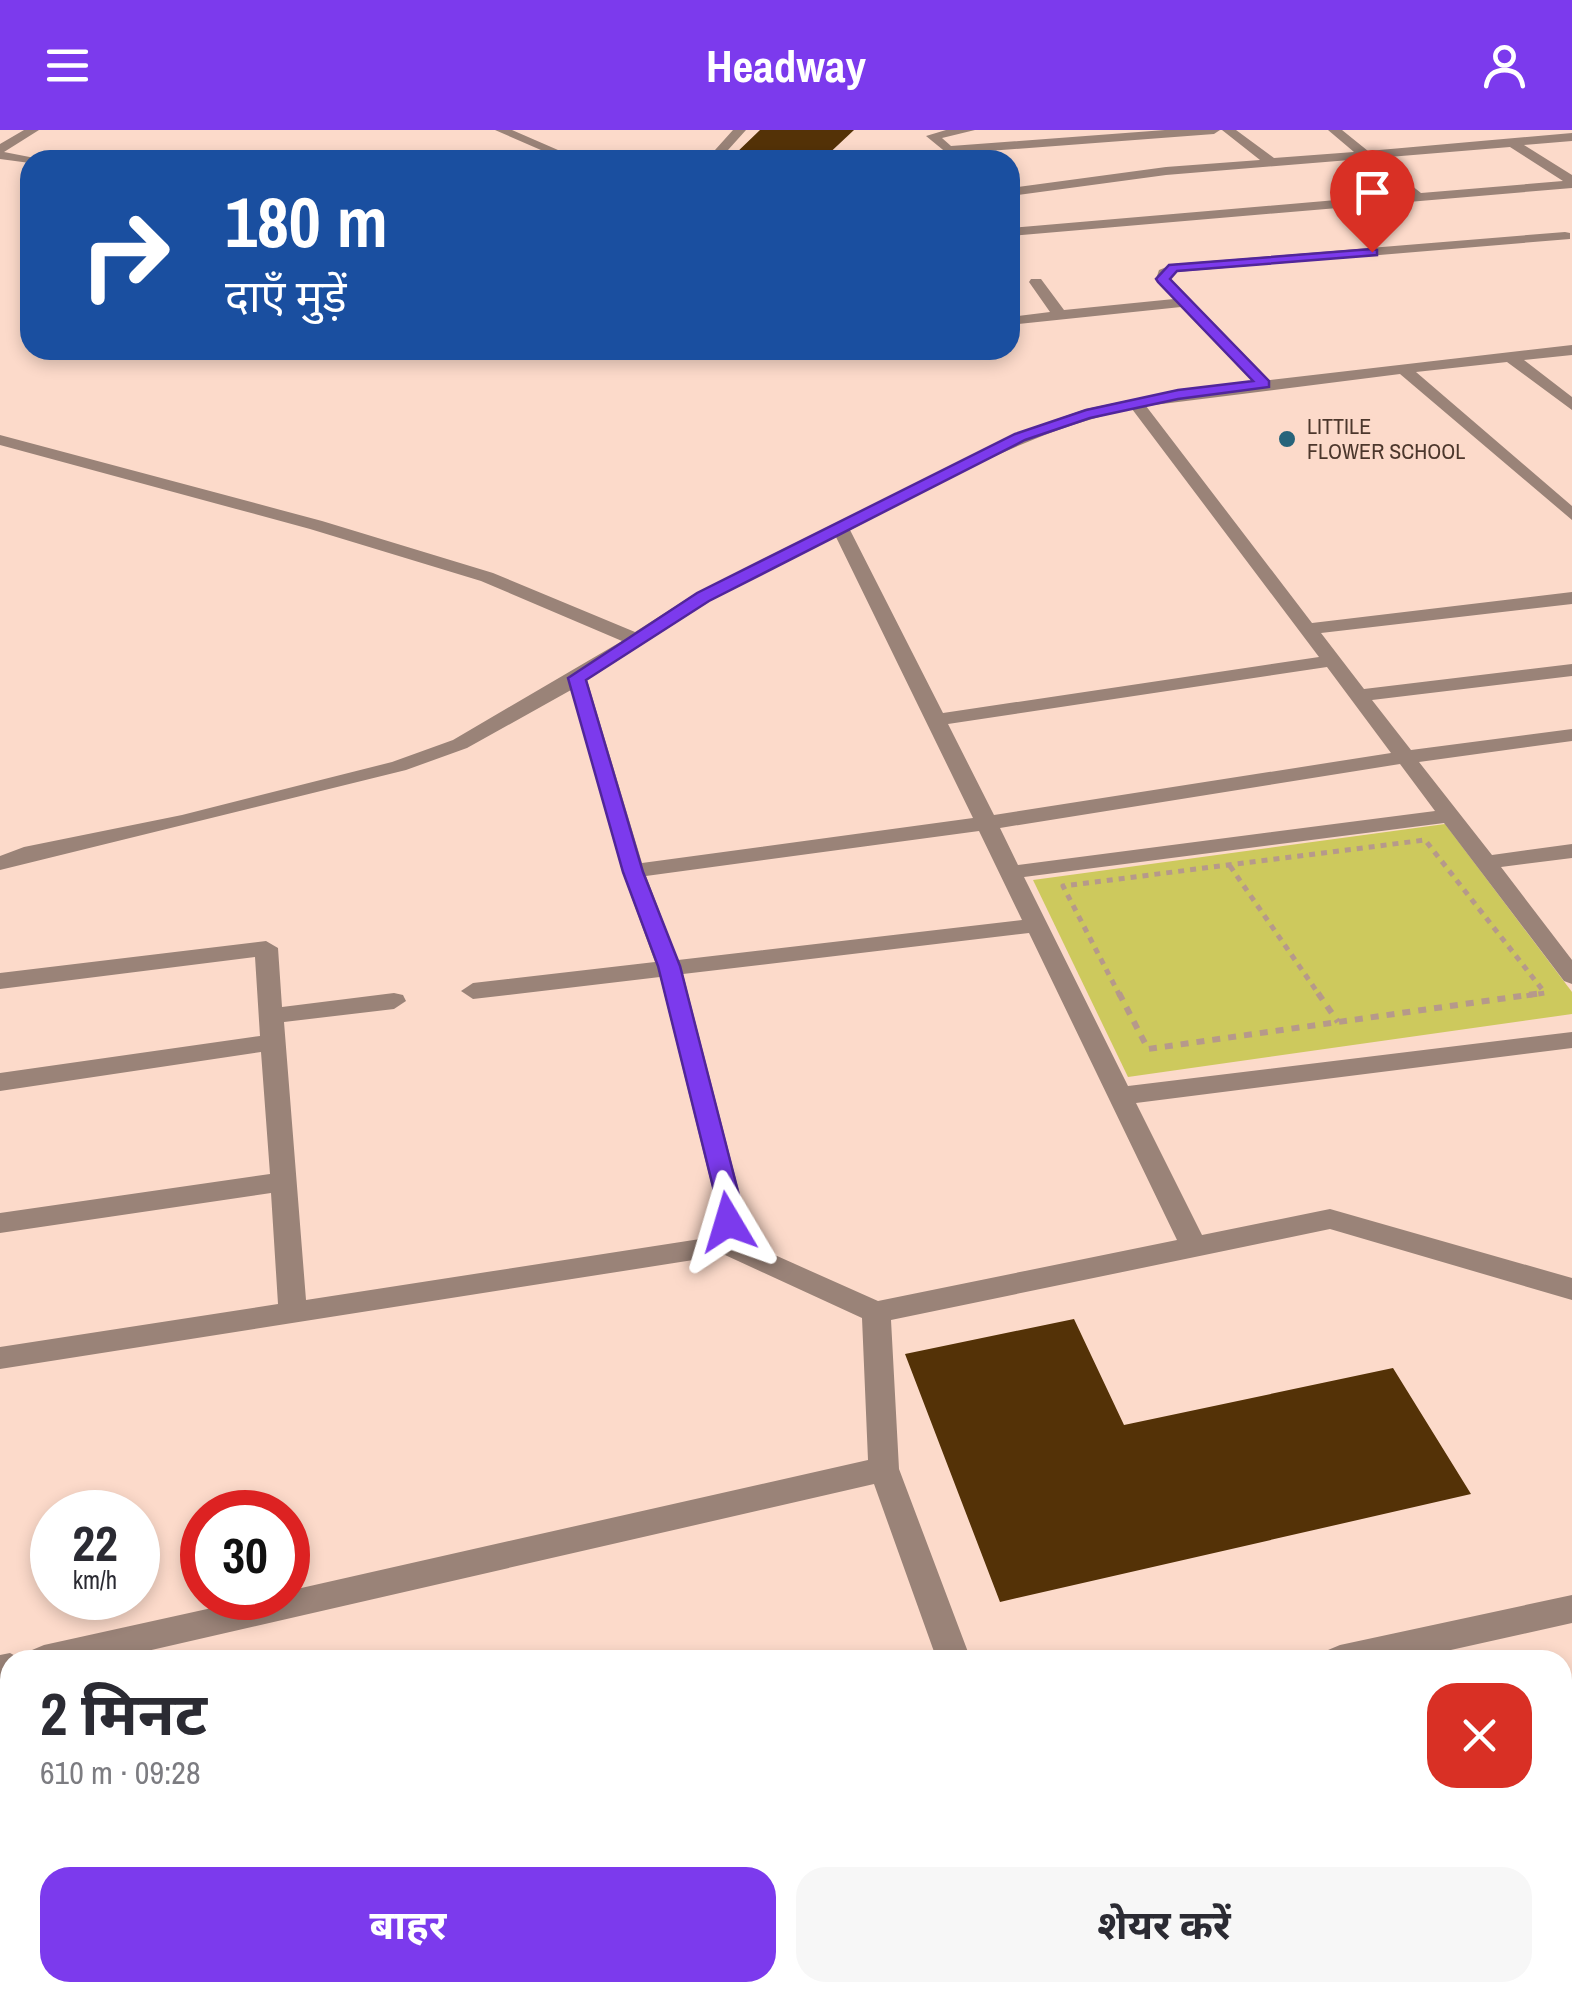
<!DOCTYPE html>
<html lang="hi">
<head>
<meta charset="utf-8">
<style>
  :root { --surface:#fff; --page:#f7f7f7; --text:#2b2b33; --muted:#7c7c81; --accent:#7c3aed }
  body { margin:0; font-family:"Archivo Narrow","Noto Sans Devanagari",sans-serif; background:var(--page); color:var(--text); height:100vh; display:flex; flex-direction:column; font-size:38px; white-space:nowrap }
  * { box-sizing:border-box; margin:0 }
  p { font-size:32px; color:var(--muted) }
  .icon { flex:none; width:55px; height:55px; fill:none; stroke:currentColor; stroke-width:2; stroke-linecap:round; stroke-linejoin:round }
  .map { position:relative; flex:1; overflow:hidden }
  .side { position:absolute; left:0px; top:1520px; width:1572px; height:352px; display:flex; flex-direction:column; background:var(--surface); border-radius:30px 30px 0 0; box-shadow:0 5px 15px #0003 }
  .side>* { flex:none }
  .top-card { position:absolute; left:20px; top:20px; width:1000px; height:210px; border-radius:30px; box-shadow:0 5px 15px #0003; background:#1a4fa0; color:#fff; overflow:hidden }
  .speed { position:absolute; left:30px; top:1360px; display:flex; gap:20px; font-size:50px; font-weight:700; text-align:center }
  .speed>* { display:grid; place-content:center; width:130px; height:130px; border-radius:50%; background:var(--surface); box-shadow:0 5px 15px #0003; line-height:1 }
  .speed small { font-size:25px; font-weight:400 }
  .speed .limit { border:15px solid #d22; background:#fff; color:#111 }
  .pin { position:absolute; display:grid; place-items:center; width:85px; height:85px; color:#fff; margin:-102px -42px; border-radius:50% 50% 50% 0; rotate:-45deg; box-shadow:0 0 10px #0007 }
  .pin .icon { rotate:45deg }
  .me { position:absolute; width:110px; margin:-55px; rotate:353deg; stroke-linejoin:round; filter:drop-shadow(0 0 8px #0008) }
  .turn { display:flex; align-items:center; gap:35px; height:210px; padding:0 40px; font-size:45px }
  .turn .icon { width:130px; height:130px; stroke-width:2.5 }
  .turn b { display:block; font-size:70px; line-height:85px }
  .round { display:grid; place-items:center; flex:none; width:105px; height:105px; border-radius:30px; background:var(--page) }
  .head { display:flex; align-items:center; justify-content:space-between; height:170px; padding:0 40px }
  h1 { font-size:60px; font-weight:700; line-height:75px }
  .action { display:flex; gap:20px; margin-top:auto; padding:20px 40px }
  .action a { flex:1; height:115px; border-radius:30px; background:var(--accent); color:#fff; font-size:40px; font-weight:700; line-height:115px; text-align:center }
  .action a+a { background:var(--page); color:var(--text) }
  header { display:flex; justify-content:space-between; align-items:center; height:130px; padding:0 40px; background:var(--accent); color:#fff; font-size:45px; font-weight:700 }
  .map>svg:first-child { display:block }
</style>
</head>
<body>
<header><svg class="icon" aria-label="menu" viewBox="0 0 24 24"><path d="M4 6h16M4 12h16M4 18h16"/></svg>Headway<svg class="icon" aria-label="person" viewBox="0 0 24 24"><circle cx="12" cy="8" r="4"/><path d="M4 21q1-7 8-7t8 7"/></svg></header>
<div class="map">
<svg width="1572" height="1871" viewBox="0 0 1572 1871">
  <rect width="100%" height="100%" fill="#fcdaca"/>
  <!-- green -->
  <path fill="#cdc95d" d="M1445 694 1572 862V884L1128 947 1033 750Z"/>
  <!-- building -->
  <path fill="#543207" d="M760 0H854L822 30 733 26Z
    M1074 1189 1124 1295 1393 1238 1471 1364 1000 1472 905 1224Z"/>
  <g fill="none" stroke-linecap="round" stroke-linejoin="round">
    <!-- path-far1 -->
    <path stroke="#b6998b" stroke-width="5" stroke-dasharray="6 6" stroke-linecap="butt" d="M1230 736 1320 866
      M1120 866 1063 756 1425 710 1545 863 1525 866"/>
    <!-- path -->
    <path stroke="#b6998b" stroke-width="6" stroke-dasharray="8 8" stroke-linecap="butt" d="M1119 863 1148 919 1542 863
      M1318 863 1338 892"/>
    <!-- minor -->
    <path fill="#9a8378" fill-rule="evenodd" d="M24 0H39L4 22 45 30 30 33 0 29V14Z
      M495 0H512L581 30H564Z
      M733 0H746L719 30H706Z
      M946 0H975L942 8 951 16 1165 0H1220L1214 4 948 24 926 6Z
      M1222 0H1236L1274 28 1354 22 1328 0H1342L1368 21 1572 3V11L1524 15 1572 45V58L1010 106V98L1406 64 1362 29 1166 45 1010 66V58L1166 37 1260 30ZM1510 17 1563 51 1421 63 1377 28Z
      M1565 102 1570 103V109L1177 142 1170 148 1269 250 1572 215V225L1524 230 1572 267V280L1507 232 1416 242 1572 376V390L1400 244 1146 276 1312 493 1572 462V474L1321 503 1364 559 1572 534V546L1372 570 1411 620 1572 599V611L1419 632 1492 725 1572 714V728L1501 737 1572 830V854L1564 851 1444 693 1024 747 1128 956 1572 902V918L1136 973 1202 1105 1330 1079 1572 1148V1170L1330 1099 891 1190 899 1339 971 1530H937L874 1354 108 1530H27L32 1520 44 1515 257 1468H288V1461L868 1330 862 1188 725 1125 0 1239V1217L278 1174 271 1063 0 1103V1083L270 1044 261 922 0 961V943L260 906 255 827 0 859V843L266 811 278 818 282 877 394 863 403 865 406 871 394 879 284 892 306 1170 713 1107 715 1069 660 847 473 869 461 861 473 853 655 832 622 741 571 560 467 618 406 640 0 740V726L24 717 182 685 392 632 453 610 622 511 481 451 310 399 0 315V305L322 391 493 443 635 502 696 463 1014 304 1086 279 1178 260 1253 252 1181 177 1010 195V187L1050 182 1029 152 1031 149H1041L1064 180 1174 169 1156 149 1159 140 1174 134ZM1132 279 1319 527 943 583 850 400C942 353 1030 300 1132 279ZM836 407 973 688 642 733 587 550 710 471ZM1327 537 1391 623 994 685 948 594ZM1400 634 1435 681 1018 735 1000 698ZM979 701 1022 790 678 830 646 746ZM1029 803 1177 1110 878 1171 741 1110V1069L683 844Z
      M1572 1465V1493L1406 1530H1323L1328 1520 1340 1515Z
      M10 1523 23 1530H10V1553L0 1555V1525Z
      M1562 1795 1572 1799V1849L1562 1845Z
      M432 1862H506L502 1871H428Z
      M941 1862H979L982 1871H944Z"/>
  </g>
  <!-- route -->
  <path fill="#7c3aed" stroke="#51269a" stroke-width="2.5" d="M1372 119 1377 120V125L1177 141 1170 149 1269 251V257L1178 269 1090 288 1025 310 709 471 586 550 643 742 680 836 740 1069 736 1099H719L715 1092 716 1069 658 836 623 742 568 548 697 463 1015 304 1086 280 1178 260 1253 251 1158 152 1156 149 1169 135Z"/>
  <!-- markers -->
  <circle fill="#27647b" stroke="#fcdaca" stroke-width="4" cx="1287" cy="309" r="10"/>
  <g text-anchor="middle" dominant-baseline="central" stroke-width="10" stroke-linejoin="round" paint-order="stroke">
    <!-- far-poi labels -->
    <g font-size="22" fill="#4c372c" stroke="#fcdaca" text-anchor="start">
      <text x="1307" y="296">LITTILE<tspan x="1307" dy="25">FLOWER SCHOOL</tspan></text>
    </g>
  </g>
</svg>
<div class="speed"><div>22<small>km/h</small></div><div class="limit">30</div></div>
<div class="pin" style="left:1372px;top:122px;background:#d93025"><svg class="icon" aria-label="arrive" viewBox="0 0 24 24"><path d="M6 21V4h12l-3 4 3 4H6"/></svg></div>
<svg class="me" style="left:728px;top:1092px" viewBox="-20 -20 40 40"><path d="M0-17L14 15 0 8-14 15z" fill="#7c3aed" stroke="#fff" stroke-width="4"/></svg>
<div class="top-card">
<div class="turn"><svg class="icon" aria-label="right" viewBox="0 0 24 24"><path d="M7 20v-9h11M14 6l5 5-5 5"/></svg><div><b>180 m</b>दाएँ मुड़ें</div></div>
</div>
<section class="side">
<div class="head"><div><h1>2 मिनट</h1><p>610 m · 09:28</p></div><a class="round" style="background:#d93025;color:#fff"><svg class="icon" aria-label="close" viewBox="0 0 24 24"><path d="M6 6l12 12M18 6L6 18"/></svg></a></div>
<div class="action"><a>बाहर</a><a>शेयर करें</a></div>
</section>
</div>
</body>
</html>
